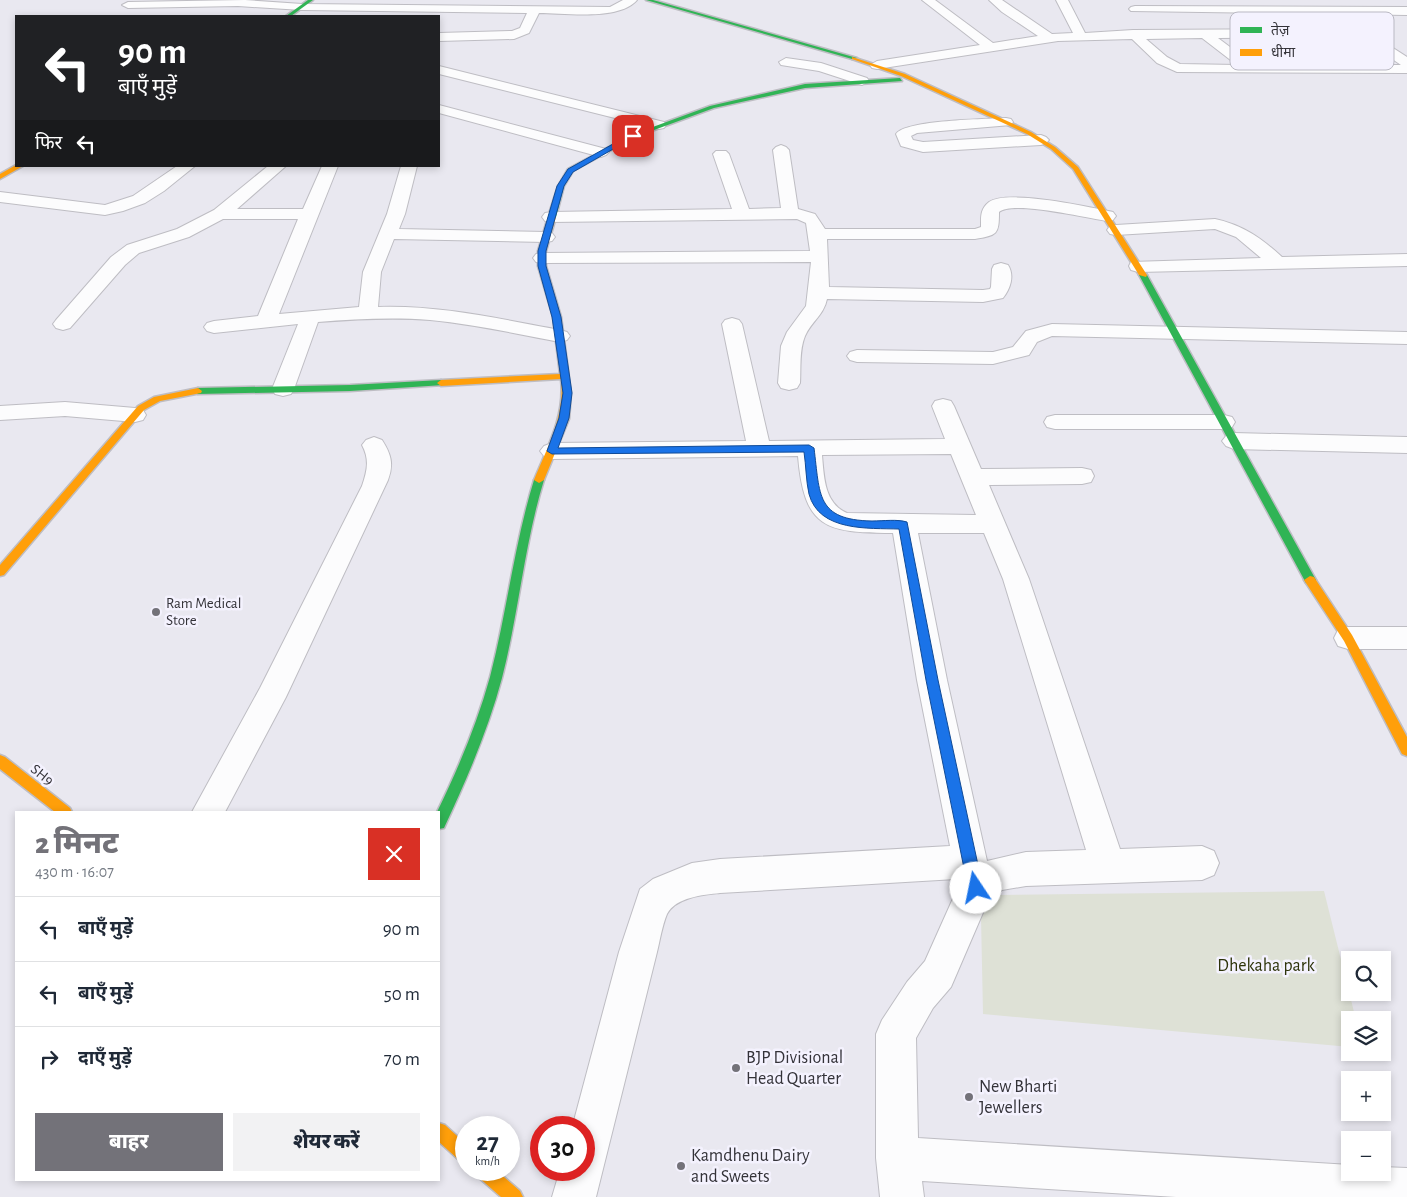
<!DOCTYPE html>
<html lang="hi">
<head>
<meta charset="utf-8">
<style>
  :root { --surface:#fff; --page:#f2f2f3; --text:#1f2937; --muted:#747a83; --line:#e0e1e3; --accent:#737279 }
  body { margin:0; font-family:"Alegreya Sans","Noto Sans Devanagari",sans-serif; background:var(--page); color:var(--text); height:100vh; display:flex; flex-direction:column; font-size:19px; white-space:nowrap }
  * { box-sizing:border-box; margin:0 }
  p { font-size:16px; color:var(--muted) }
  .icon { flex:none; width:28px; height:28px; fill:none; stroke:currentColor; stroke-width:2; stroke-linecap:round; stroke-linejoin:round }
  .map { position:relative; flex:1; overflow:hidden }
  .panel { position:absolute; left:15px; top:811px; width:425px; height:370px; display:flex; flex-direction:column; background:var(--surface); border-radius:0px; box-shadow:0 2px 8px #0003 }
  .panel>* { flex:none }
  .top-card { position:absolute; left:15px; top:15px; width:425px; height:152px; border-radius:0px; box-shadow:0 2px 8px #0003; background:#202124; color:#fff; overflow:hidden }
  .fabs { position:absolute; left:1341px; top:951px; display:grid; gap:10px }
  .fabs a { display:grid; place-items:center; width:50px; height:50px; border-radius:0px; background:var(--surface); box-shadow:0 2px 8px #0003; font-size:25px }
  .speed { position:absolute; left:455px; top:1116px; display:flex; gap:10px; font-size:25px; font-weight:700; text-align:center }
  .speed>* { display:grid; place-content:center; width:65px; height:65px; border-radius:50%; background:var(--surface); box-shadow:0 2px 8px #0003; line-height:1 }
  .speed small { font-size:12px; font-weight:400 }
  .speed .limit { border:8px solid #d22; background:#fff; color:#111 }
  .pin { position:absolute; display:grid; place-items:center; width:42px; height:42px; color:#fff; margin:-21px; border-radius:10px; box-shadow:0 2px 8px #0006 }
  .me { position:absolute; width:55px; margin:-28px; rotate:349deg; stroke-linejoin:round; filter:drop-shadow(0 0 4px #0008) }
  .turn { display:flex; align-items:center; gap:18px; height:105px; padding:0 20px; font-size:22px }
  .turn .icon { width:65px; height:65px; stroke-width:2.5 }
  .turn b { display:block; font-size:35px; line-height:42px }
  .then { display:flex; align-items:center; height:48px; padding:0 20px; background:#0003; gap:10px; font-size:19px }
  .round { display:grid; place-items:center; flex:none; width:52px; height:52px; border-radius:0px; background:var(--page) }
  .head { display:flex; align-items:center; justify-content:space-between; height:85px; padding:0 20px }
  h1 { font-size:30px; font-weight:800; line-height:38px; color:var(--accent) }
  .cta { display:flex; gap:10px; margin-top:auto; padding:10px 20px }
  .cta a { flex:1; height:58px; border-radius:0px; background:var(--accent); color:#fff; font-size:20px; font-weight:800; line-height:58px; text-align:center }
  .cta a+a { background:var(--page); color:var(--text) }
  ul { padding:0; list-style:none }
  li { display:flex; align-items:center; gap:15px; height:65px; padding:0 20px; border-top:1px solid var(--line) }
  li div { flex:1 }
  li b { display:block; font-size:19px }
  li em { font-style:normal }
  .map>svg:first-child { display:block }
</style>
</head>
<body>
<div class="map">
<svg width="1407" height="1197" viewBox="0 0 1407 1197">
  <rect width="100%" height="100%" fill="#e9e8f0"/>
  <!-- green -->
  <path fill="#dee1d6" d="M1324 891 1356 1020H1350V1047L983 1014 981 917 996 895Z"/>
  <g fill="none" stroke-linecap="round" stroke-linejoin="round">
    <!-- street casing -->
    <g stroke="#bebdc3" stroke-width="2">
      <path id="street" d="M245 0 302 4 610 7 623 0H637C619 21 565 13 539 13L529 33 514 39 439 41V33L512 31 520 28 527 13 302 10 238 6 128 8 122 5 128 2Z
        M922 0H935L993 43 1038 36 1002 12 989 0H1002L1052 34 1073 33 1056 0H1068L1085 33 1133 30 1349 29 1342 23 1348 19 1407 57V73L1177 72 1157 63 1132 39 1058 41 877 69 872 68 870 65 877 61 980 45ZM1360 37 1401 65H1254L1218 38ZM1202 38 1237 65 1180 64 1167 57 1146 39Z
        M1135 6 1407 7V15L1131 11 1129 9 1131 7Z
        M786 58 821 63 867 78 869 81 862 85 819 71 781 65 779 62Z
        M439 66 664 122 666 125 664 128 659 129 439 74Z
        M439 105 606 149 609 152 606 155 601 157 439 113Z
        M1006 118 1011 119 1013 122 1011 125 917 133 911 136 913 140 923 142 1041 135 1046 137 1049 140 1046 143 1041 145 923 152 901 146 896 134C905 120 986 119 1006 118Z
        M781 145 786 147 789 150 798 209 815 214 825 229H975L981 227C981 217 980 209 989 202 1008 189 1090 207 1113 212L1116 216 1113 220 1107 221C1087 218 1012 200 999 212 999 235 997 235 975 239H827L829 287 983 290 990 289 991 287 992 269 994 265 1001 263 1008 265C1015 276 1010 289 1003 298L983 302 827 299C824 315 811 322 805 336 799 350 801 368 800 383L797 388 789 390 781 388 778 383 781 346 787 332 806 306 811 262 542 263 536 262 533 258 536 254 542 253 810 251 806 223 797 219 551 222 545 221 542 217 545 213 551 212 732 209 713 154 716 151H726L729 154 749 209 781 208 773 150 776 147Z
        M177 166H195L164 191 145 203 123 211 105 215 0 202V192L105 205 133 196Z
        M268 166H286L237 209H303L322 166H338L279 314 359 307 363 272 387 214 401 166H417L405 214 399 229 546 232 552 233 555 237 552 241 546 242 394 239 381 272 378 307C440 305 500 319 560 330L567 332 570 336 567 340 560 342C517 334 474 324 430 320 393 317 356 319 318 322L294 389 291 394 283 396 275 394 272 389 298 324 214 333 207 331 204 327 207 323 214 321 258 316 298 219H223L189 237 139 253 125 265 70 328 63 330 56 328 53 324 56 320 111 257 127 245 177 229 214 210Z
        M1215 219C1243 225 1261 238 1282 257L1407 254V266L1138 272 1131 270 1129 266 1131 262 1261 258 1236 237 1215 229 1116 235 1110 234 1107 230 1110 226 1116 225Z
        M732 318 739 320 742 324 769 441 945 439 932 406 935 401 943 399 951 401 954 406 981 469 1082 468 1091 470 1094 476 1091 482 1082 484 989 485 1029 579 1120 849 1202 846 1214 851 1219 863 1214 875 1202 880 1026 886 1002 890 988 901 951 987 933 1008 916 1038 918 1138 1350 1165V1172H1382V1167L1407 1168V1197H1176L922 1181 924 1197H880L876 1158V1034L882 1020 907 982 925 961 959 885 956 879 720 893C703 895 676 897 667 914 662 926 660 940 657 952L596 1197H552L560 1170H584V1128H572L619 952 640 889 653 879 692 863 720 859 950 846 917 680 893 533C825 533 804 528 798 456L552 459 544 456 540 451 544 446 552 443 746 441 722 324 725 320ZM951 454 976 515 847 513C824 503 824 477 822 455ZM918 533H984L1003 579 1086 850 1026 852 987 861 947 680Z
        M1052 324 1407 332V344L1052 336 1037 342 1029 355 993 364 857 362 850 360 847 356 850 352 857 350 993 352 1013 347 1026 331Z
        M65 402 135 408 143 410 146 415 143 420 135 422 65 416 0 420V406Z
        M1055 415H1224L1232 417 1235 422 1232 427 1224 429H1055L1047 427 1044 422 1047 417Z
        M1234 433 1407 437V453L1234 449 1226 446 1222 441 1226 436Z
        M374 437 382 440C391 454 394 464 388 480L286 697 225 812H192L260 688 362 486C367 471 370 460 362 445L366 440Z
        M1348 627H1407V649H1348L1338 646 1334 638 1338 630Z"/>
    </g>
    <!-- fast casing -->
    <g stroke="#bebdc3" stroke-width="3">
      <path id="fast" d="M308 0H313L291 16H286Z
        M646 0H653L857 58 852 59Z
        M900 78 902 81 805 88 714 108 635 137 573 171 564 186 556 217 552 219 548 217 558 186 568 169 631 135 710 106 805 84Z
        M1140 273 1147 275 1316 580 1314 583H1306L1139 275Z
        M441 380 445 383 444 385 350 391 198 394 194 391 198 388 350 385Z
        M539 477 544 480C524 545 519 612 502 678 488 730 467 779 444 828L439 829V812H437C458 769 477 724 490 677 507 612 514 545 534 480Z"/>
    </g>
    <!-- slow casing -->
    <g stroke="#bebdc3" stroke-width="3">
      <path id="slow" d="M852 57 905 74 1031 132 1055 147 1078 167 1147 275 1146 277 1139 275 1073 169 1051 149 1027 134 901 76 852 59Z
        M16 165 23 166 0 179V174Z
        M552 215 556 217 546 251V266L561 317 571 393 569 419 544 480 539 483 534 480C548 446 565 416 561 379L441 386 437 383 441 380 560 374 553 317 538 266V251L548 217Z
        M198 388 202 391 201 393 160 401 144 410 4 575 0 576V565L138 406 154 397Z
        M1310 576 1314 577 1352 635 1407 737V756L1402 754 1344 641 1304 580Z
        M0 755 5 757 70 808 72 812H55L0 769Z
        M439 1123 445 1125 466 1144V1164L460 1161 439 1142Z
        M474 1170H496L520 1191 523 1197H501L477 1176Z"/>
    </g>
    <!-- street -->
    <use href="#street" fill="#fcfcfd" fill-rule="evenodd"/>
    <!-- fast -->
    <use href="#fast" fill="#30b455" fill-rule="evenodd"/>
    <!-- slow -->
    <use href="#slow" fill="#ff9f0a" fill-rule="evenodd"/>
  </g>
  <!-- route -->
  <path fill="#1a73e8" stroke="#114b97" d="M631 134 636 136 573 172 564 186 546 251V266L561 317 572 393 569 418 558 448 809 445 814 448C820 495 816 520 872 521 884 521 897 519 907 522L938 680 983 888 981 894 976 896 970 894 968 888 926 680 899 529C869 528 819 532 809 494 806 481 806 465 804 452L552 454 547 451 559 418 563 393 552 317 538 266V251L557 186 568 169Z"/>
  <!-- markers -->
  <g fill="#737279" stroke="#f4f2fe" stroke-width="2">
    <circle cx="156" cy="612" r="5"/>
    <circle cx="736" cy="1068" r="5"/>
    <circle cx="969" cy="1097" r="5"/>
    <circle cx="681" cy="1166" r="5"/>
  </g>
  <g text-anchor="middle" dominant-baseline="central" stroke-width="5" stroke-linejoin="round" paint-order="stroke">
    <!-- poi labels -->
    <g font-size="15" fill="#343339" stroke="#f4f2fe" text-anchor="start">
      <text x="166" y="603">Ram Medical<tspan x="166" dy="17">Store</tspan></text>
    </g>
    <!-- street labels -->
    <g font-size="15" fill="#343339" stroke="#f4f2fe">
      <text transform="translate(42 775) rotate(39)">SH9</text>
    </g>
    <!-- near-park labels -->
    <g font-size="18" fill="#2d3309" stroke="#f4f2fe">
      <text x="1266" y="966">Dhekaha park</text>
    </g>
    <!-- near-poi labels -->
    <g font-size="18" fill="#343339" stroke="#f4f2fe" text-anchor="start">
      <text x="746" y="1058">BJP Divisional<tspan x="746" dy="21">Head Quarter</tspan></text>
      <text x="979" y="1087">New Bharti<tspan x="979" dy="21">Jewellers</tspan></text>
      <text x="691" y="1156">Kamdhenu Dairy<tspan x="691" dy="21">and Sweets</tspan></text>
    </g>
  </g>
  <!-- legend -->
  <rect x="1230" y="12" width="164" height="58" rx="8" fill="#f4f2fe" stroke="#bab9c3" stroke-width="1"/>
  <rect x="1240" y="27" width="22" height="6" fill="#30b455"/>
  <rect x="1240" y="49" width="22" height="7" fill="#ff9f0a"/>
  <g font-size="14" fill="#343339">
    <text x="1271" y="35">तेज़</text>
    <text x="1271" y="57">धीमा</text>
  </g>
</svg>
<div class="fabs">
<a><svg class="icon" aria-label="search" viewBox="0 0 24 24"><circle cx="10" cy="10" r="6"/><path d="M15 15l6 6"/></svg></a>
<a><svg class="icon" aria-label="layers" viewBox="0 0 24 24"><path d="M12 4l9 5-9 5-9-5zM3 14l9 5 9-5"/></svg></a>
<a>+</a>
<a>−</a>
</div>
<div class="speed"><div>27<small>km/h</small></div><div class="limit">30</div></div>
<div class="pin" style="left:633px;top:136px;background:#d93025"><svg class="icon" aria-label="arrive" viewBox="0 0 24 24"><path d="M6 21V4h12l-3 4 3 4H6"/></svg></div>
<svg class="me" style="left:976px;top:888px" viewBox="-20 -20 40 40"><circle r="19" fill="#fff"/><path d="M0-13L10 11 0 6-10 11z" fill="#1a73e8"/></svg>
<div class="top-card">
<div class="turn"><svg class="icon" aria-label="left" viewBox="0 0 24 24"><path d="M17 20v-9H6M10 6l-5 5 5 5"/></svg><div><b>90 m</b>बाएँ मुड़ें</div></div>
<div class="then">फिर<svg class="icon" aria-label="left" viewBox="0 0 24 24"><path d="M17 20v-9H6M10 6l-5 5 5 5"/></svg></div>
</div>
<section class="panel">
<div class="head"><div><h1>2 मिनट</h1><p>430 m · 16:07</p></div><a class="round" style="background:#d93025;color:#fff"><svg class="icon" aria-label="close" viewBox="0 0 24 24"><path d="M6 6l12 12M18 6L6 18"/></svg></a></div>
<ul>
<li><svg class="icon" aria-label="left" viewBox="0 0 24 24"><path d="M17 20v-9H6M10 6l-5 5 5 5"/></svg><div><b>बाएँ मुड़ें</b></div><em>90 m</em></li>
<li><svg class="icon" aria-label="left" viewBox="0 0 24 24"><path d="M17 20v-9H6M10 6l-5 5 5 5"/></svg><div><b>बाएँ मुड़ें</b></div><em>50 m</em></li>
<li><svg class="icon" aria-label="right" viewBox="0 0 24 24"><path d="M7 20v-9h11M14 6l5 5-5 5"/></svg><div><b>दाएँ मुड़ें</b></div><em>70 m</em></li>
</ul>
<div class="cta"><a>बाहर</a><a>शेयर करें</a></div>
</section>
</div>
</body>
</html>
